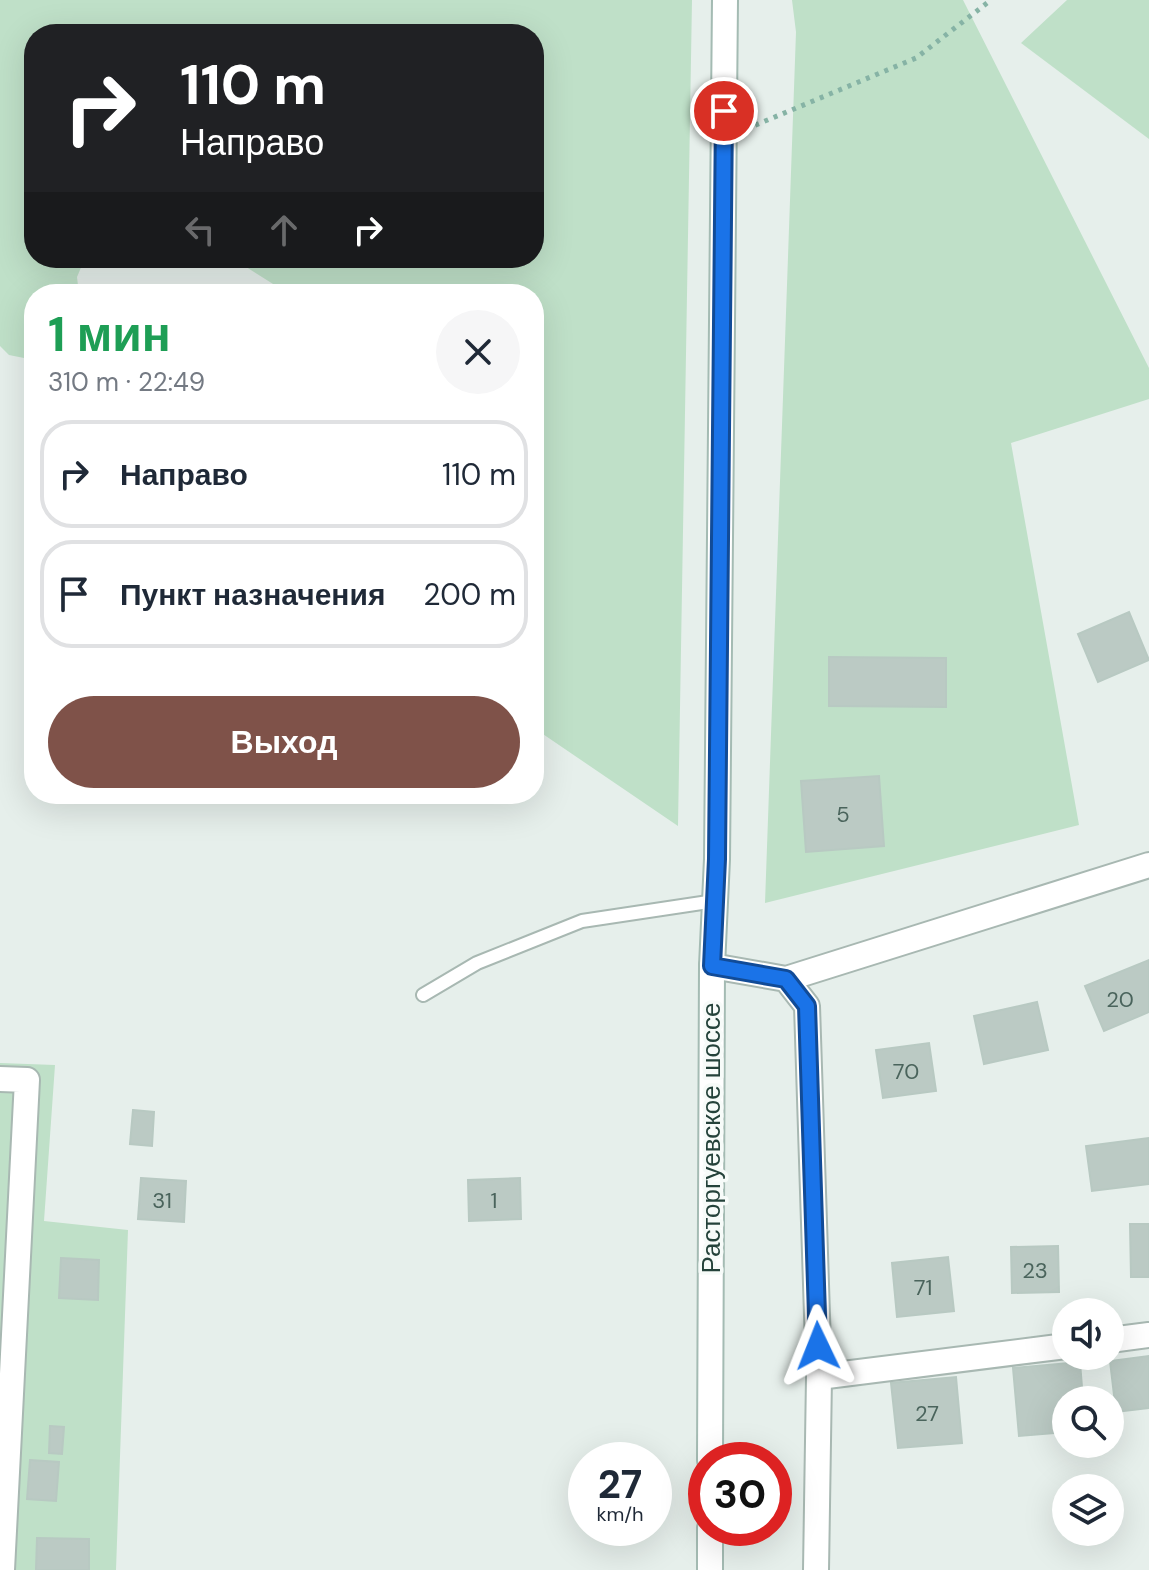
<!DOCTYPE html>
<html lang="ru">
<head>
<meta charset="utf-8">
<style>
  :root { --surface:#fff; --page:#f6f6f7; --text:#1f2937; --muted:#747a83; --line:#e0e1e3; --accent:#7f5249 }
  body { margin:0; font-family:"DM Sans",sans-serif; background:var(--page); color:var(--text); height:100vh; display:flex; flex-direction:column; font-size:30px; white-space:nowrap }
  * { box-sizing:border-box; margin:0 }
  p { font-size:26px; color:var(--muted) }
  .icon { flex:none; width:44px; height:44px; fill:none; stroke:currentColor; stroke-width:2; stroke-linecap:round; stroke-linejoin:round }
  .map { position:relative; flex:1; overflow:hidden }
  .details { position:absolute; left:24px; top:284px; width:520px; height:520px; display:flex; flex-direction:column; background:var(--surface); border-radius:32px; box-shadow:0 8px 32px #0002 }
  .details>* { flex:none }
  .guide { position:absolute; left:24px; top:24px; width:520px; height:244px; border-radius:32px; box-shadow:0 8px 32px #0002; background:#202124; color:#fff; overflow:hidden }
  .fabs { position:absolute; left:1052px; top:1298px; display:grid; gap:16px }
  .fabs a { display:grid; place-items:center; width:72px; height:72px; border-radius:50%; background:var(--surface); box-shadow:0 8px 32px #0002; font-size:40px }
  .speed { position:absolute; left:568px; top:1442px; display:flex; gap:16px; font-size:40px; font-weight:700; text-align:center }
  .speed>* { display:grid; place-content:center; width:104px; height:104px; border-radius:50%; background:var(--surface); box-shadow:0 8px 32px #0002; line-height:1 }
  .speed small { font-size:20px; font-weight:400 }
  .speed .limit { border:12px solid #d22; background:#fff; color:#111 }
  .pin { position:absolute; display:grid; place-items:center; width:68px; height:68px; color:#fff; margin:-34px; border:4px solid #fff; border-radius:50%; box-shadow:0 2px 8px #0007 }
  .me { position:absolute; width:88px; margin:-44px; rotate:358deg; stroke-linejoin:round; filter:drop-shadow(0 0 6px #0008) }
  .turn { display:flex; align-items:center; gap:28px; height:168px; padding:0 24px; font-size:36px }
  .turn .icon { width:104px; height:104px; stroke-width:2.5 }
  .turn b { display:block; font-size:56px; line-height:68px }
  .lanes { display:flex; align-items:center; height:76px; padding:0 24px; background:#0003; justify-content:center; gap:40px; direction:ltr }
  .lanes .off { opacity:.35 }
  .round { display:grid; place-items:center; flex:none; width:84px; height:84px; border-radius:42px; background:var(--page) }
  .head { display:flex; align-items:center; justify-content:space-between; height:136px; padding:0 24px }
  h1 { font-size:48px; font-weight:700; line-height:60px; color:#1e9e55 }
  .cta { display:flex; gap:16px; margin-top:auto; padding:16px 24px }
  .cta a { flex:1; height:92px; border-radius:48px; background:var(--accent); color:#fff; font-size:32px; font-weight:700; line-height:92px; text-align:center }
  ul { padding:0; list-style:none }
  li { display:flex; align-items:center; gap:24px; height:108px; margin:0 16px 12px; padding:0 8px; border:4px solid var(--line); border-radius:32px }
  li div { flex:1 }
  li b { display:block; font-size:30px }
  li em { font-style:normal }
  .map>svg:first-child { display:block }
</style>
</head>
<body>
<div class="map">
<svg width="1149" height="1570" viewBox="0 0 1149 1570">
  <rect width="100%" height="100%" fill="#e6efeb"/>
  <!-- green -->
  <path fill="#bfe0c8" d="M0 0H692L678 826 534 728V294H282L281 289 232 258H534V34H34V258H85L77 277 79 294H34V360L9 355 0 346Z
    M792 0H963L1149 368V399L1011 443 1079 825 765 903 796 32Z
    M1067 0H1149V139L1021 43Z
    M0 1063 55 1065 44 1221 128 1230 116 1570H0Z"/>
  <!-- building -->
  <path fill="#bbcac4" stroke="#b8c9c2" stroke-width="2" d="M1129 612 1149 660 1098 682 1078 634Z
    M829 657 946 658V707L829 706Z
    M879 776 884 846 806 852 801 781Z
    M1149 960V1012L1104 1031 1085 986Z
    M1037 1002 1048 1050 984 1064 974 1016Z
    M929 1043 936 1091 883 1098 876 1050Z
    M133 1110 154 1112 152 1146 130 1144Z
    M1149 1138V1184L1092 1191 1086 1146Z
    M141 1178 186 1181 184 1222 138 1219Z
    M520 1178 521 1219 469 1221 468 1180Z
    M1130 1224H1149V1277H1131Z
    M1058 1246 1059 1292 1012 1293 1011 1247Z
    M948 1257 954 1311 897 1317 892 1263Z
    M61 1258 99 1260 98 1300 59 1298Z
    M1149 1356V1408L1116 1412 1110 1361Z
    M1080 1362 1083 1400H1066V1432L1019 1436 1013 1368Z
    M956 1377 962 1443 898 1448 891 1383Z
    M50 1426 64 1427 62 1454 49 1453Z
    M30 1460 59 1462 56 1501 27 1499Z
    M37 1538 89 1539V1570H36Z"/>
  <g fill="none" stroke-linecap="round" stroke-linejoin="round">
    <!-- service casing -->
    <g stroke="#a8b8b2" stroke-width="16">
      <path id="service" d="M423 995 477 963 582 921 715 901"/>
    </g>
    <!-- minor casing -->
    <g stroke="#a8b8b2" stroke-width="28">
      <path id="minor" d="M712 966 786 979 1149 865
        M786 979 807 1006 819 1377 816 1570
        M0 1079 27 1080 2 1570
        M1110 1340 1149 1335
        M819 1377 1066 1346"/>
    </g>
    <!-- secondary casing -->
    <g stroke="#a4bbb3" stroke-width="28">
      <path id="secondary" d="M710 1460 712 966 717 859 725 0
        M710 1570V1528"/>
    </g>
    <!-- path -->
    <path stroke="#86b3a5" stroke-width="5" stroke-dasharray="4 6" stroke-linecap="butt" d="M746 129 916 58 991 0"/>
    <!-- service -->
    <use href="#service" stroke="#fff" stroke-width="12"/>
    <!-- minor -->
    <use href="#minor" stroke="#fff" stroke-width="24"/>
    <!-- secondary -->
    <use href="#secondary" stroke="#fff" stroke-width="24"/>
  </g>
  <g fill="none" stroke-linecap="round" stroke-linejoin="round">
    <!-- route casing -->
    <g stroke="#114b97" stroke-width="20">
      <path id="route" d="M724 111 717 859 712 966 786 979 807 1006 818 1346"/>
    </g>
    <!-- route -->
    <use href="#route" stroke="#1a73e8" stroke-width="14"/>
  </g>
  <g text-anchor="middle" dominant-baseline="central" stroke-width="7" stroke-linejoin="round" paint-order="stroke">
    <!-- number labels -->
    <g font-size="22" fill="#4a645c">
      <text x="843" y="814">5</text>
      <text x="1120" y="999">20</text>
      <text x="906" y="1071">70</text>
      <text x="162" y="1200">31</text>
      <text x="494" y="1200">1</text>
      <text x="1035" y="1270">23</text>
      <text x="923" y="1287">71</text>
      <text x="927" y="1413">27</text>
    </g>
    <!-- street labels -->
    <g font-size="26" fill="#24423a" stroke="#f7fbf9">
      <text transform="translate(711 1138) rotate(-90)">Расторгуевское шоссе</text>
    </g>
  </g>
</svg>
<div class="fabs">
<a><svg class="icon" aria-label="sound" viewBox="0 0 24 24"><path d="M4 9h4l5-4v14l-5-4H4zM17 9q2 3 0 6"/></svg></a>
<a><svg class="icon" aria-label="search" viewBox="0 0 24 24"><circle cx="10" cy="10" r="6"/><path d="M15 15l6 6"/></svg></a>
<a><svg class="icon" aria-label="layers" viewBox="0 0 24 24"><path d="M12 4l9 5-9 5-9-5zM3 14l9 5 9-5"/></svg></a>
</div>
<div class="speed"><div>27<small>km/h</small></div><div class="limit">30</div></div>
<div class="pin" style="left:724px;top:111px;background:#d93025"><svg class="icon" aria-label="arrive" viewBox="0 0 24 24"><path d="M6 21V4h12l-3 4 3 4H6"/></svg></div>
<svg class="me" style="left:818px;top:1346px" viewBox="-20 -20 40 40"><path d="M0-17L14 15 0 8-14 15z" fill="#1a73e8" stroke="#fff" stroke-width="4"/></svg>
<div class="guide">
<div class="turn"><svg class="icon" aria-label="right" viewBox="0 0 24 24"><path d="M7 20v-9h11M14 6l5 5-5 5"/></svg><div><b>110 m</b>Направо</div></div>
<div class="lanes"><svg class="icon off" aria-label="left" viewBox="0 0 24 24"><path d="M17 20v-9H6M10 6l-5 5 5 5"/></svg><svg class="icon off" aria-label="ahead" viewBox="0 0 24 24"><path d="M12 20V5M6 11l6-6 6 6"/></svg><svg class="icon" aria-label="right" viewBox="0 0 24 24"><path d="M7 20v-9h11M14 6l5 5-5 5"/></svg></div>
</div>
<section class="details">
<div class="head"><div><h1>1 мин</h1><p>310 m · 22:49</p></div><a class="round"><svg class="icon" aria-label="close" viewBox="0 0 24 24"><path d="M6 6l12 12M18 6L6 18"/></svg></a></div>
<ul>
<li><svg class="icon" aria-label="right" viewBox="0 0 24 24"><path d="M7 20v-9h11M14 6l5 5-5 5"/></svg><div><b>Направо</b></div><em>110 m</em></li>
<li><svg class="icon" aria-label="arrive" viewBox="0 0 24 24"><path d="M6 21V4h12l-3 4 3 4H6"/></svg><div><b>Пункт назначения</b></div><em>200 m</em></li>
</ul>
<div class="cta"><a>Выход</a></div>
</section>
</div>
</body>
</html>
